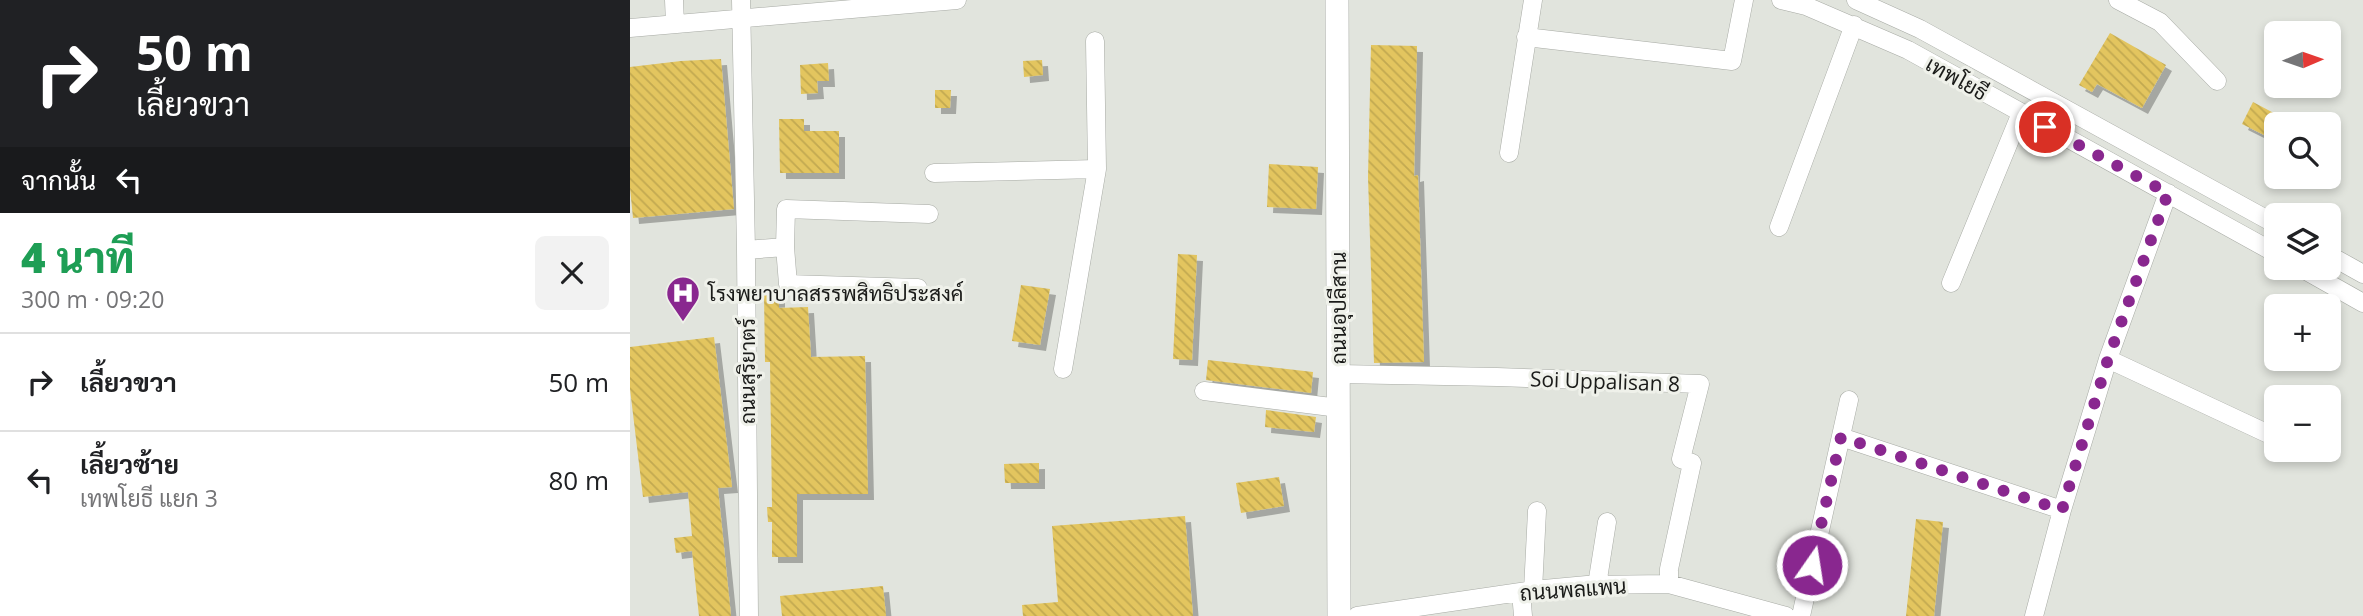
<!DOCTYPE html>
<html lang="th">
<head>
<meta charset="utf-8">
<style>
  :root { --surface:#fff; --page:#f2f2f2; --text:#202124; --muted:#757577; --line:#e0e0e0 }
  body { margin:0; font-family:"Open Sans",Sarabun,sans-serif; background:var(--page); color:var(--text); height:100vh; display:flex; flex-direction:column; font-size:26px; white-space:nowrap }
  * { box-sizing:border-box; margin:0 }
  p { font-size:23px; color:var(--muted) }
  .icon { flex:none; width:38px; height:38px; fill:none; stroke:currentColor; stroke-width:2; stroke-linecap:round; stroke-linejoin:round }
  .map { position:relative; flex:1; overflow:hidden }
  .panel { display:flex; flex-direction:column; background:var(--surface); width:630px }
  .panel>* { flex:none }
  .banner { background:#202124; color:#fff; overflow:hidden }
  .needle { width:46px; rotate:88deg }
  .fabs { position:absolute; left:1634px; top:21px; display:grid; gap:14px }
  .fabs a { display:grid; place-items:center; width:77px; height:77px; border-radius:10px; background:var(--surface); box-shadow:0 4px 10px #0003; font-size:35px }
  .pin { position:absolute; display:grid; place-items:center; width:60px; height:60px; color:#fff; margin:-30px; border:4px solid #fff; border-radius:50%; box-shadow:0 2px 7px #0007 }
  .me { position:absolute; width:77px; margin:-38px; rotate:13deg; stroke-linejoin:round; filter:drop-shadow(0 0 5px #0008) }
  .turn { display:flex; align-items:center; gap:24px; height:147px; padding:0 21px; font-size:32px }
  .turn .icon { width:91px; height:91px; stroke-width:2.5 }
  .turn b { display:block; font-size:49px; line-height:60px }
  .then { display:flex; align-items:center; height:66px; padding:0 21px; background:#0003; gap:14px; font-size:26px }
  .round { display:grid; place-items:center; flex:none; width:74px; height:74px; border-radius:10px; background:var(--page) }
  .summary { display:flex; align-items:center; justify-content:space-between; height:119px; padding:0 21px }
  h1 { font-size:42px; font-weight:800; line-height:52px; color:#1e9e55 }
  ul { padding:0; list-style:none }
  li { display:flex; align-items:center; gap:21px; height:98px; padding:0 21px; border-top:2px solid var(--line) }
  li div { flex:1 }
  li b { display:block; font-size:26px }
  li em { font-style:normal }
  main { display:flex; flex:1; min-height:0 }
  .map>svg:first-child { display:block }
</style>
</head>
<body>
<main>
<section class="panel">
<div class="banner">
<div class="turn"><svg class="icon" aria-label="right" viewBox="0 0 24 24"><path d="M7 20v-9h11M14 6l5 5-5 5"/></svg><div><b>50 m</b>เลี้ยวขวา</div></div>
<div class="then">จากนั้น<svg class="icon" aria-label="left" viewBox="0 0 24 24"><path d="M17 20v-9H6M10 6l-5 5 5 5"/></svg></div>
</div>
<div class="summary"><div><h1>4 นาที</h1><p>300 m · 09:20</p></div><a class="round"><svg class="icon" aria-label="close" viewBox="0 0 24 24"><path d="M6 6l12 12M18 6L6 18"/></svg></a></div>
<ul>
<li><svg class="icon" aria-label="right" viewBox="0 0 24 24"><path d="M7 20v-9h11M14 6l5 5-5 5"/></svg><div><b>เลี้ยวขวา</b></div><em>50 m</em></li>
<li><svg class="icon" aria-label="left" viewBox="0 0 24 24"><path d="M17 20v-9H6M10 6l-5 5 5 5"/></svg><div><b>เลี้ยวซ้าย</b><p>เทพโยธี แยก 3</p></div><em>80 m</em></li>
</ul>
</section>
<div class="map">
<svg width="1733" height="616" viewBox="0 0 1733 616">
  <defs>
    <pattern id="building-back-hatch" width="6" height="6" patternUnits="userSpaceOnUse" patternTransform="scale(1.75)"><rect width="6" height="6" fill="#e3c55e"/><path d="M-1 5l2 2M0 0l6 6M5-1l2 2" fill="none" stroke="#c2a951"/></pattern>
    <filter id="shadow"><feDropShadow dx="6" dy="6" stdDeviation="0" flood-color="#0004"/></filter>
  </defs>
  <rect width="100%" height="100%" fill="#e1e4dd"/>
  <!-- building -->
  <path fill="url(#building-back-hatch)" filter="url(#shadow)" d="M1480 33 1536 65 1512 108 1467 84 1462 92 1449 85Z
    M741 45 787 46 784 176 788 175 794 362 744 363 738 177Z
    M91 59 104 209 3 218 0 188V67L51 61Z
    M412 60 413 75 394 77 393 61Z
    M198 63 199 81H187L188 93 171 94 170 65Z
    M305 90H321L320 108H305Z
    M1623 102 1655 119 1652 124H1647V134L1644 140 1612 124Z
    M149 119H174V131H209V173H150Z
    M639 164 688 167 686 209 637 207Z
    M548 254 567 255 562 360 543 359Z
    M391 285 420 289 410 345 382 341Z
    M134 294H149V308L178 307 181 357 235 356 238 494H167V557H142V522H138L137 507H142L140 362H135Z
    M84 337 102 487 88 488 101 616H69L62 551 46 553 44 538 62 536 58 492 13 497 0 389V347Z
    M578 360 683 372 681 393 576 380Z
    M636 410 686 417 684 432 635 427Z
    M409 463V483H375L374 464Z
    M649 477 654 506 611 513 606 483Z
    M555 516 563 616H393L392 605 428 602 422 526Z
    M1286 519 1313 522 1304 616H1276Z
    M253 586 256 616H152L150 596Z"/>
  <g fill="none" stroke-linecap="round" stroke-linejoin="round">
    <!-- minor casing -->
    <g stroke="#a7aaa4" stroke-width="19">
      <path id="minor" d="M44 0 45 24
        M111 0 116 250 119 616
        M1151 0 1176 6 1278 50 1647 254
        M1226 0 1290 29 1647 225
        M1488 0 1530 22 1587 81
        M0 28 327 0
        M896 37 1102 61 1114 0
        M879 153 903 0
        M304 173 467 169
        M1149 227 1224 25
        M155 247 156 209 299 214
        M116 250 155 247 158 284 288 288
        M1699 255 1733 274
        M1671 268 1733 303
        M1321 283 1391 113
        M1478 359 1647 438
        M433 369 467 169 465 41
        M708 374 867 377 1070 384 1051 459 1062 463 1039 569V584
        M574 391 709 408
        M1211 437 1432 510
        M967 585 977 522
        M903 590 907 511
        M891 592 893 616
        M727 616 903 590 957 585 1039 584 1156 616
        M1171 616 1219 400
        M1404 616 1432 510 1478 359 1538 193"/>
    </g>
    <!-- major casing -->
    <g stroke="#a7aaa4" stroke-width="24">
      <path id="major" d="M707 0 709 616"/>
    </g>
    <!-- minor -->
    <use href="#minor" stroke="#fff" stroke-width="18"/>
    <!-- major -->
    <use href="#major" stroke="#fff" stroke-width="23"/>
  </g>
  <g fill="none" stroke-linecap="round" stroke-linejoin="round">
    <!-- route -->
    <path stroke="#89278f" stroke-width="12" stroke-dasharray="0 21.6" d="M1182 565 1211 437 1432 510 1478 359 1538 193 1415 127"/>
  </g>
  <!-- icons -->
  <defs>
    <g id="hospital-pin" transform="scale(1.75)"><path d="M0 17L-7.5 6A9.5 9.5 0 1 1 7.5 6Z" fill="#89278f" stroke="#eff1ea"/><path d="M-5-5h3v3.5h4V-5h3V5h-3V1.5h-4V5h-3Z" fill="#fff"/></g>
  </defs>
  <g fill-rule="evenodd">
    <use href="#hospital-pin" x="53" y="293"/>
  </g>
  <g text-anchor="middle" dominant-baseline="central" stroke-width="6" stroke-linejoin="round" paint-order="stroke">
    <!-- street labels -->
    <g font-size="21" fill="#1a1b19" stroke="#eff1ea">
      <text transform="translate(1327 78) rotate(29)">เทพโยธี</text>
      <text transform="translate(708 308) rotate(-90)">ถนนอุปลีสาน</text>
      <text transform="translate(117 371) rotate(-90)">ถนนสุริยาตร์</text>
      <text transform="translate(975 381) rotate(2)">Soi Uppalisan 8</text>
      <text transform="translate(943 589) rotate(-4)">ถนนพลแพน</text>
    </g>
    <!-- poi labels -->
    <g font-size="21" fill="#1a1b19" stroke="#eff1ea" text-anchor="start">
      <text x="78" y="293">โรงพยาบาลสรรพสิทธิประสงค์</text>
    </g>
  </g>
</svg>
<div class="fabs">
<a><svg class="needle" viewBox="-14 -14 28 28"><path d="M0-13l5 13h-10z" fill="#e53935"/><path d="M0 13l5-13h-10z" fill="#757577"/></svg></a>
<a><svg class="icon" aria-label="search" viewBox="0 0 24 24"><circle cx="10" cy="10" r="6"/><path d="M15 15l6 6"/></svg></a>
<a><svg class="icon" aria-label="layers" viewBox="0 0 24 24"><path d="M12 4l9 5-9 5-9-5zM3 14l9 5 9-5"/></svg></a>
<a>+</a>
<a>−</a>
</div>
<div class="pin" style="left:1415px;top:127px;background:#d93025"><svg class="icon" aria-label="arrive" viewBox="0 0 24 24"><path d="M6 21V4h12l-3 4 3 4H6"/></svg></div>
<svg class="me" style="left:1182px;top:565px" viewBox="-20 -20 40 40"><circle r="17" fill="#89278f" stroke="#fff" stroke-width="3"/><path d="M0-11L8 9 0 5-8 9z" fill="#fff"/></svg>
</div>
</main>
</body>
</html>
